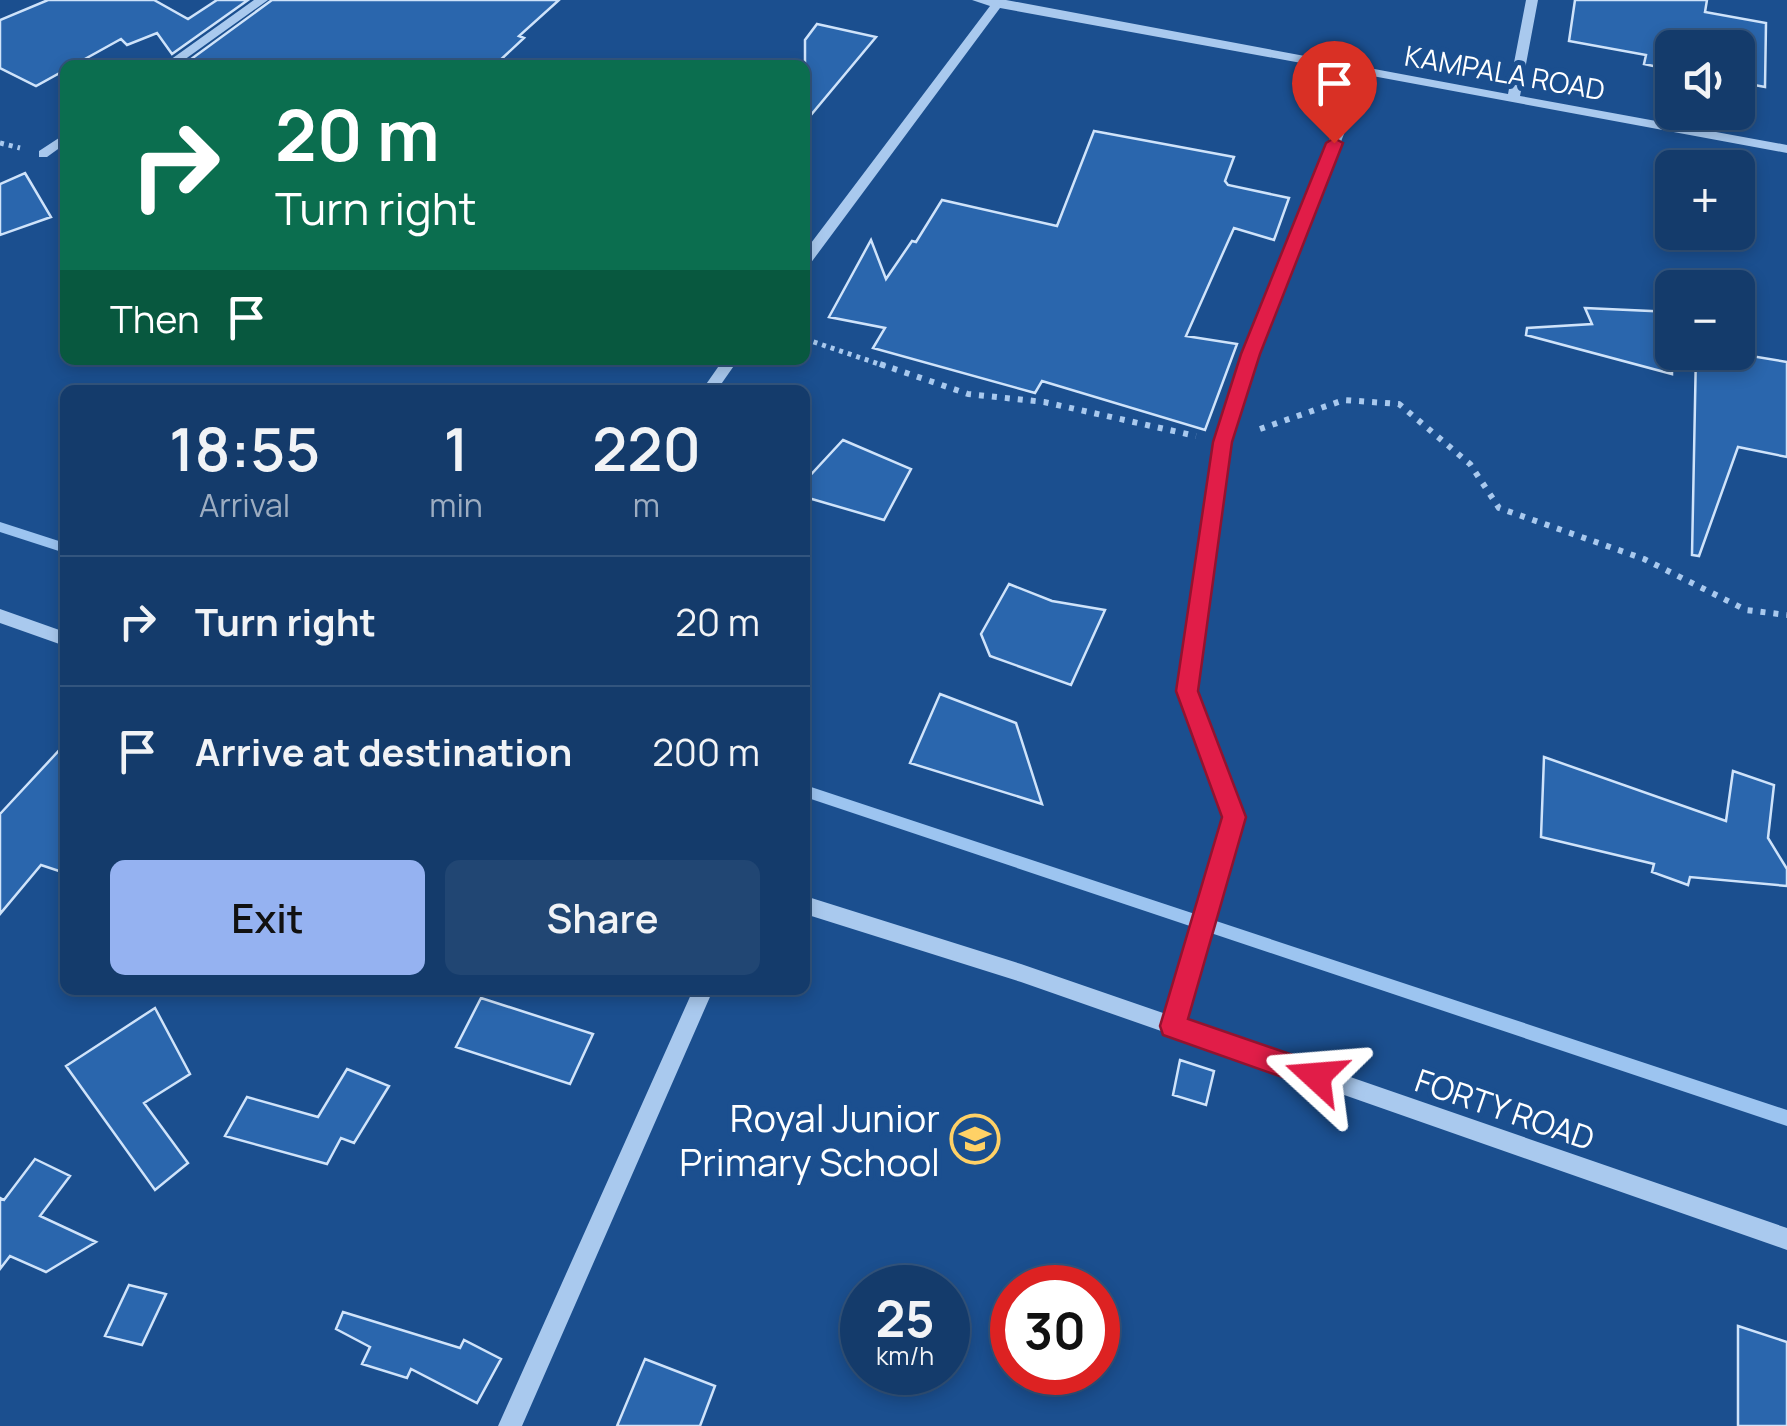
<!DOCTYPE html>
<html lang="en">
<head>
<meta charset="utf-8">
<style>
  :root { --surface:#143b6b; --page:#214673; --text:#f1f3f6; --muted:#9dadc1; --line:#33557e; --accent:#95b2f1 }
  body { margin:0; font-family:Manrope,sans-serif; background:var(--page); color:var(--text); height:100vh; display:flex; flex-direction:column; font-size:38px; white-space:nowrap }
  * { box-sizing:border-box; margin:0 }
  p { font-size:32px; color:var(--muted) }
  .icon { flex:none; width:55px; height:55px; fill:none; stroke:currentColor; stroke-width:2; stroke-linecap:round; stroke-linejoin:round }
  .map { position:relative; flex:1; overflow:hidden }
  .details { position:absolute; left:60px; top:385px; width:750px; height:610px; display:flex; flex-direction:column; background:var(--surface); border-radius:15px; box-shadow:0 5px 15px #0003,0 0 0 2px var(--line) }
  .details>* { flex:none }
  .top-card { position:absolute; left:60px; top:60px; width:750px; height:305px; border-radius:15px; box-shadow:0 5px 15px #0003,0 0 0 2px var(--line); background:#0b6e4f; color:#fff; overflow:hidden }
  .controls { position:absolute; left:1655px; top:30px; display:grid; gap:20px }
  .controls a { display:grid; place-items:center; width:100px; height:100px; border-radius:15px; background:var(--surface); box-shadow:0 5px 15px #0003,0 0 0 2px var(--line); font-size:50px }
  .speed { position:absolute; left:840px; top:1265px; display:flex; gap:20px; font-size:50px; font-weight:700; text-align:center }
  .speed>* { display:grid; place-content:center; width:130px; height:130px; border-radius:50%; background:var(--surface); box-shadow:0 5px 15px #0003,0 0 0 2px var(--line); line-height:1 }
  .speed small { font-size:25px; font-weight:400 }
  .speed .limit { border:15px solid #d22; background:#fff; color:#111 }
  .pin { position:absolute; display:grid; place-items:center; width:85px; height:85px; color:#fff; margin:-102px -42px; border-radius:50% 50% 50% 0; rotate:-45deg; box-shadow:0 0 10px #0007 }
  .pin .icon { rotate:45deg }
  .me { position:absolute; width:110px; margin:-55px; rotate:289deg; stroke-linejoin:round; filter:drop-shadow(0 0 8px #0008) }
  .turn { display:flex; align-items:center; gap:35px; height:210px; padding:0 50px; font-size:45px }
  .turn .icon { width:130px; height:130px; stroke-width:2.5 }
  .turn b { display:block; font-size:70px; line-height:85px }
  .then { display:flex; align-items:center; height:95px; padding:0 50px; background:#0003; gap:20px; font-size:38px }
  .eta { display:flex; justify-content:space-evenly; align-items:center; height:170px; text-align:center }
  .eta b { font-size:60px; font-weight:600; line-height:70px }
  .cta { display:flex; gap:20px; margin-top:auto; padding:20px 50px }
  .cta a { flex:1; height:115px; border-radius:15px; background:var(--accent); color:#111; font-size:40px; font-weight:600; line-height:115px; text-align:center }
  .cta a+a { background:var(--page); color:var(--text) }
  ul { padding:0; list-style:none }
  li { display:flex; align-items:center; gap:30px; height:130px; padding:0 50px; border-top:2px solid var(--line) }
  li div { flex:1 }
  li b { display:block; font-size:38px }
  li em { font-style:normal }
  .map>svg:first-child { display:block }
</style>
</head>
<body>
<div class="map">
<svg width="1787" height="1426" viewBox="0 0 1787 1426">
  <rect width="100%" height="100%" fill="#1b4f8f"/>
  <g fill="none" stroke-linecap="round" stroke-linejoin="round">
    <!-- stream -->
    <path fill="#9cc4f0" fill-rule="evenodd" d="M0 522 65 543V553L0 532Z
      M805 785 1787 1110V1126L805 797Z"/>
  </g>
  <!-- building -->
  <path fill="#2a66ad" stroke="#cfe3fa" stroke-width="2.5" d="M48 0H154L188 19 217 0H248L172 54 157 33 127 45 121 39 74 65H65V70L36 86 0 68V20Z
    M272 0H559L519 36 524 38 495 65H183Z
    M1575 0H1707L1705 12 1766 23 1765 87 1738 82V48H1672V70L1644 64 1646 55 1569 41Z
    M817 24 876 37 805 122V40Z
    M1094 131 1234 157 1225 181 1228 185 1289 198 1274 240 1234 228 1186 336 1237 344 1205 430 1042 381 1035 393 873 348 885 328 829 317 871 240 886 279 912 241 916 242 942 200 1057 226Z
    M25 173 51 217 0 235V184Z
    M1585 308 1672 312V374L1526 335 1527 328 1592 324Z
    M1696 352H1727L1787 362V457L1738 447 1699 556 1692 555Z
    M843 440 911 469 884 520 805 497V481Z
    M1009 584 1052 601 1105 610 1071 685 990 656 981 634Z
    M940 694 1016 723 1042 804 910 763Z
    M65 744V873L41 865 0 914V814Z
    M1544 757 1726 821 1733 771 1774 785 1768 838 1787 869V886L1690 877 1688 885 1652 872 1654 864 1541 837Z
    M481 998 593 1034 570 1084 456 1047Z
    M155 1008 190 1074 144 1103 188 1163 155 1190 66 1066Z
    M1180 1060 1214 1071 1206 1105 1173 1095Z
    M347 1069 389 1086 354 1143 341 1138 327 1164 225 1136 247 1097 318 1117Z
    M35 1159 70 1176 40 1216 96 1242 46 1272 10 1256 0 1269V1198L4 1200Z
    M129 1285 166 1294 142 1345 105 1336Z
    M343 1312 460 1348 464 1340 501 1359 477 1403 411 1369 407 1378 362 1364 370 1347 336 1329Z
    M1738 1326 1787 1342V1426H1738Z
    M645 1359 715 1386 700 1426H617Z"/>
  <g fill="none" stroke-linecap="round" stroke-linejoin="round">
    <!-- path-far1 -->
    <path stroke="#a9c9ee" stroke-width="5" stroke-dasharray="4 5" stroke-linecap="butt" d="M0 143 20 148
      M805 339 888 367"/>
    <!-- path -->
    <path stroke="#a9c9ee" stroke-width="6" stroke-dasharray="5 8" stroke-linecap="butt" d="M880 364 968 394 1044 402 1196 436
      M1260 429 1344 400 1399 404 1470 464 1499 508 1644 559 1746 610 1787 615"/>
    <!-- minor -->
    <path fill="#a9c9ee" fill-rule="evenodd" d="M254 0H268L177 65H163Z
      M972 0H1006L1508 94 1526 0H1538L1520 96 1787 145V153L1367 75 1258 354 1230 442 1196 691 1243 817 1185 1020 1787 1228V1250L1021 982 805 914V896L1021 964 1166 1014 1225 817 1178 691 1214 442 1244 354 1356 73 1000 8 810 264 805 265V251L990 6Z
      M65 134V144L47 157H39V151Z
      M723 360H738L717 390H702Z
      M0 609 65 632V646L0 623Z
      M693 990H713L522 1426H498Z"/>
  </g>
  <!-- route -->
  <path fill="#e11d48" stroke="#92132f" stroke-width="2.5" d="M1334 138 1343 143 1260 354 1232 442 1198 691 1246 817 1188 1019 1325 1066 1329 1076 1325 1085 1316 1089 1163 1035 1160 1026 1222 817 1176 691 1213 442 1241 354 1326 143Z"/>
  <!-- icons -->
  <defs>
    <g id="school-ring" transform="scale(2.5)"><circle r="9.5" fill="#1b4f8f" stroke="#ffd166" stroke-width="1.5"/><path d="M0-5L7-2L0 1L-7-2ZM-4 1L0 2.5L4 1V4Q0 6-4 4Z" fill="#ffd166"/></g>
  </defs>
  <g fill-rule="evenodd">
    <use href="#school-ring" x="975" y="1139"/>
  </g>
  <g text-anchor="middle" dominant-baseline="central" stroke-width="10" stroke-linejoin="round" paint-order="stroke">
    <!-- far-street labels -->
    <g font-size="28" fill="#fff" stroke="#1b4f8f">
      <text transform="translate(1505 72) rotate(10)">KAMPALA ROAD</text>
    </g>
    <!-- street labels -->
    <g font-size="32" fill="#fff" stroke="#1b4f8f">
      <text transform="translate(1505 1109) rotate(19)">FORTY ROAD</text>
    </g>
    <!-- near-poi labels -->
    <g font-size="38" fill="#fff" stroke="#1b4f8f" text-anchor="end">
      <text x="940" y="1117">Royal Junior<tspan x="940" dy="44">Primary School</tspan></text>
    </g>
  </g>
</svg>
<div class="controls">
<a><svg class="icon" aria-label="sound" viewBox="0 0 24 24"><path d="M4 9h4l5-4v14l-5-4H4zM17 9q2 3 0 6"/></svg></a>
<a>+</a>
<a>−</a>
</div>
<div class="speed"><div>25<small>km/h</small></div><div class="limit">30</div></div>
<div class="pin" style="left:1334px;top:143px;background:#d93025"><svg class="icon" aria-label="arrive" viewBox="0 0 24 24"><path d="M6 21V4h12l-3 4 3 4H6"/></svg></div>
<svg class="me" style="left:1316px;top:1076px" viewBox="-20 -20 40 40"><path d="M0-17L14 15 0 8-14 15z" fill="#e11d48" stroke="#fff" stroke-width="4"/></svg>
<div class="top-card">
<div class="turn"><svg class="icon" aria-label="right" viewBox="0 0 24 24"><path d="M7 20v-9h11M14 6l5 5-5 5"/></svg><div><b>20 m</b>Turn right</div></div>
<div class="then">Then<svg class="icon" aria-label="arrive" viewBox="0 0 24 24"><path d="M6 21V4h12l-3 4 3 4H6"/></svg></div>
</div>
<section class="details">
<div class="eta">
<div><b>18:55</b><p>Arrival</p></div>
<div><b>1</b><p>min</p></div>
<div><b>220</b><p>m</p></div>
</div>
<ul>
<li><svg class="icon" aria-label="right" viewBox="0 0 24 24"><path d="M7 20v-9h11M14 6l5 5-5 5"/></svg><div><b>Turn right</b></div><em>20 m</em></li>
<li><svg class="icon" aria-label="arrive" viewBox="0 0 24 24"><path d="M6 21V4h12l-3 4 3 4H6"/></svg><div><b>Arrive at destination</b></div><em>200 m</em></li>
</ul>
<div class="cta"><a>Exit</a><a>Share</a></div>
</section>
</div>
</body>
</html>
